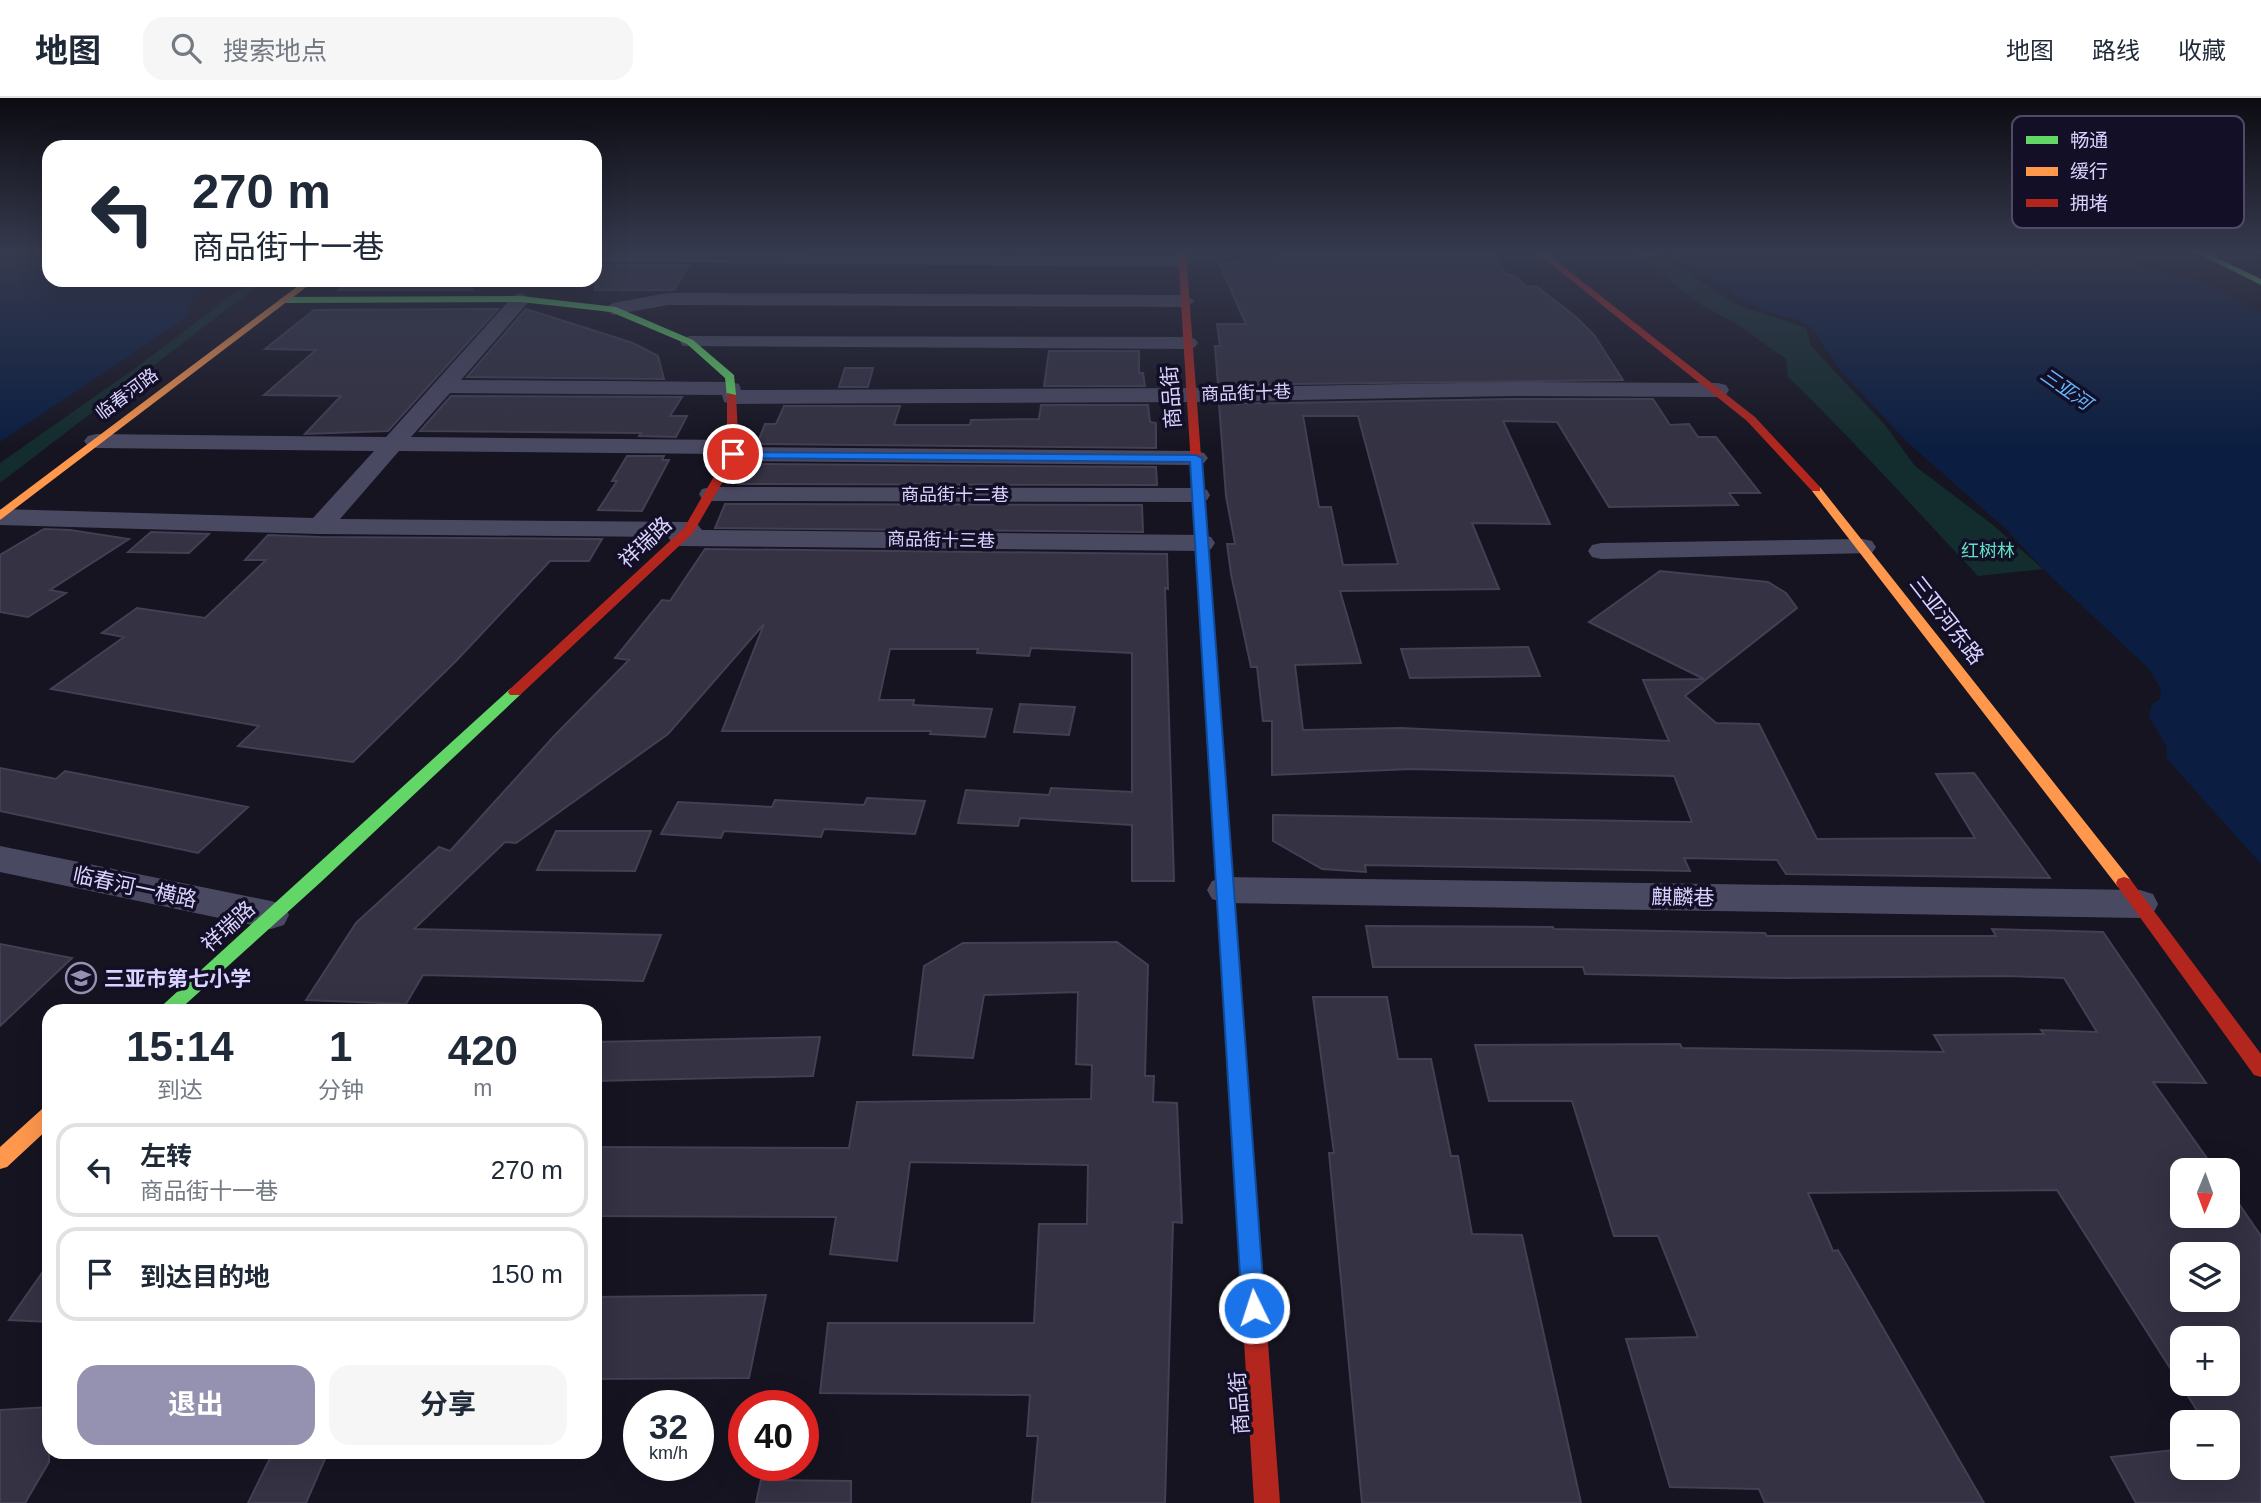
<!DOCTYPE html>
<html lang="zh">
<head>
<meta charset="utf-8">
<style>
  :root { --surface:#fff; --page:#f6f6f7; --text:#1f2937; --muted:#747a83; --line:#e0e1e3; --accent:#9591b1 }
  body { margin:0; font-family:Helvetica,"Noto Sans SC",sans-serif; background:var(--page); color:var(--text); height:100vh; display:flex; flex-direction:column; font-size:26px; white-space:nowrap }
  * { box-sizing:border-box; margin:0 }
  p { font-size:23px; color:var(--muted) }
  .icon { flex:none; width:38px; height:38px; fill:none; stroke:currentColor; stroke-width:2; stroke-linecap:round; stroke-linejoin:round }
  .map { position:relative; flex:1; overflow:hidden }
  .details { position:absolute; left:42px; top:906px; width:560px; height:455px; display:flex; flex-direction:column; background:var(--surface); border-radius:21px; box-shadow:0 7px 28px #0002 }
  .details>* { flex:none }
  .banner { position:absolute; left:42px; top:42px; width:560px; height:147px; border-radius:21px; box-shadow:0 7px 28px #0002; background:#fff; color:var(--text); overflow:hidden }
  .needle { width:46px; rotate:181deg }
  .buttons { position:absolute; left:2170px; top:1060px; display:grid; gap:14px }
  .buttons a { display:grid; place-items:center; width:70px; height:70px; border-radius:14px; background:var(--surface); box-shadow:0 7px 28px #0002; font-size:35px }
  .speed { position:absolute; left:623px; top:1292px; display:flex; gap:14px; font-size:35px; font-weight:700; text-align:center }
  .speed>* { display:grid; place-content:center; width:91px; height:91px; border-radius:50%; background:var(--surface); box-shadow:0 7px 28px #0002; line-height:1 }
  .speed small { font-size:18px; font-weight:400 }
  .speed .limit { border:10px solid #d22; background:#fff; color:#111 }
  .pin { position:absolute; display:grid; place-items:center; width:60px; height:60px; color:#fff; margin:-30px; border:4px solid #fff; border-radius:50%; box-shadow:0 2px 7px #0007 }
  .me { position:absolute; width:77px; margin:-38px; rotate:356deg; stroke-linejoin:round; filter:drop-shadow(0 0 5px #0008) }
  .turn { display:flex; align-items:center; gap:24px; height:147px; padding:0 35px; font-size:32px }
  .turn .icon { width:91px; height:91px; stroke-width:2.5 }
  .turn b { display:block; font-size:49px; line-height:60px }
  .eta { display:flex; justify-content:space-evenly; align-items:center; height:119px; text-align:center }
  .eta b { font-size:42px; font-weight:700; line-height:49px }
  .primary-button { display:flex; gap:14px; margin-top:auto; padding:14px 35px }
  .primary-button a { flex:1; height:80px; border-radius:21px; background:var(--accent); color:#fff; font-size:28px; font-weight:700; line-height:80px; text-align:center }
  .primary-button a+a { background:var(--page); color:var(--text) }
  ul { padding:0; list-style:none }
  li { display:flex; align-items:center; gap:21px; height:94px; margin:0 14px 10px; padding:0 21px; border:4px solid var(--line); border-radius:21px }
  li div { flex:1 }
  li b { display:block; font-size:26px }
  li em { font-style:normal }
  header { display:flex; align-items:center; gap:42px; box-sizing:border-box; height:98px; padding:0 35px; background:var(--surface); border-bottom:2px solid var(--line) }
  header strong { font-size:33px }
  nav { display:flex; gap:38px; margin-inline-start:auto; font-size:24px }
  .search { width:490px; height:63px; background:var(--page); display:flex; align-items:center; gap:18px; box-sizing:border-box; padding:0 24px; border-radius:21px; color:var(--muted); font-size:26px }
  .map>svg:first-child { display:block }
</style>
</head>
<body>
<header>
<strong>地图</strong>
<div class="search"><svg class="icon" aria-label="search" viewBox="0 0 24 24"><circle cx="10" cy="10" r="6"/><path d="M15 15l6 6"/></svg>搜索地点</div>
<nav><a>地图</a><a>路线</a><a>收藏</a></nav>
</header>
<div class="map">
<svg width="2261" height="1405" viewBox="0 0 2261 1405">
  <rect width="100%" height="100%" fill="#161421"/>
  <!-- green -->
  <path fill="#132c2d" d="M1633 155H1658L1737 207 1806 230 1811 248 1885 327 1915 368 1993 427 2043 471 1978 478C1915 411 1854 343 1788 279L1786 261 1735 225 1703 208Z
    M252 182H265L0 385V365L134 271Z"/>
  <!-- water -->
  <path fill="#0b1e41" d="M0 155H49V182H217C203 191 189 198 188 216L183 222 0 344Z
    M1665 155H2113L2155 172 2202 183 2261 214V766L2167 661V649L2149 619 2152 606 2160 601 2161 591 2148 570 2043 471 2006 431 1906 343 1841 273 1811 229 1798 222 1766 214Z"/>
  <!-- building -->
  <path fill="#343243" stroke="#433f54" stroke-width="2" fill-rule="evenodd" d="M1280 155H1492L1507 177H1514L1526 189 1536 188 1576 219 1594 237 1623 282 1218 287 1215 248H1220L1217 226H1246L1219 165 1283 162Z
    M595 167H689L674 192H595Z
    M351 182H457V186L474 192H338Z
    M498 211 388 333 305 336 341 298 264 297 316 252 265 251 314 212Z
    M526 211 633 245 658 258 664 281 467 279Z
    M1049 253H1139V275H1143L1145 288H1044Z
    M845 270H873L868 289H839Z
    M451 298 682 299 670 318H687L676 339 639 338 641 335 420 333Z
    M1512 301H1653L1670 327 1689 326 1698 339H1716L1760 395H1729L1738 407 1609 409 1557 324 1503 323 1550 426 1472 425 1499 491 1340 493 1361 565 1295 567 1303 632 1401 630 1669 643 1643 582 1704 581 1589 524 1660 473 1768 484 1786 495 1797 510 1685 598 1716 625 1759 626 1817 741 1975 740 1936 676 1974 675 2050 780 1786 776 1777 762 1684 760 1690 773 1365 767 1366 774 1322 771 1273 743V717L1692 724 1674 678 1412 671 1272 677V623H1263L1257 569H1251L1231 476 1227 446H1235L1226 398 1219 306ZM1303 318H1358L1398 466 1343 467 1331 409H1319Z
    M1041 307H1148L1150 324 1156 325V350L757 346 765 326H776L784 308H900L894 327H970L971 322 1039 321Z
    M627 358H664L662 362H669L642 413 598 412 617 383H612Z
    M749 366 1156 369 1157 387 740 386Z
    M725 406 1142 407 1143 434 715 430Z
    M44 431 70 432 129 441 50 492 66 495 28 519 0 514V457Z
    M151 434 209 436 189 455 128 454Z
    M268 437 320 439 602 441 589 463H550L457 562 353 664 238 648 259 628 51 591 124 539 102 535 137 510 205 520 266 462H245Z
    M705 451 1167 456 1168 491 1165 490 1174 783H1132V727L1020 720 1018 728 958 725 966 692 1049 697 1051 690 1132 694V555L1031 550 1029 558 977 555 978 551H890L879 602H914L913 607 992 611 985 639 930 636 931 633H722L764 526 668 636 516 745 505 744 414 831 661 837 643 883 423 877 406 906 306 902 356 825 439 749 450 753 555 637 629 562 615 560 662 502 670 503Z
    M1528 549 1540 578 1410 580 1401 551Z
    M1020 606 1075 609 1069 637 1014 634Z
    M0 670 56 681 65 673 248 709 198 755 0 713Z
    M867 700 925 703 915 736 824 731 821 739 724 733 721 740 661 736 678 704 772 709 775 702 864 707Z
    M556 733H651L635 773 537 772Z
    M1366 828 1553 829 1554 831 1765 835 1767 838H1996L1992 831 2103 834 2206 985 2153 984 2216 1073H2182V1118H2228V1090L2261 1138V1405H2136L2111 1359 2182 1351V1370H2228V1325H2205L2057 1092 1808 1095 1833 1153 1838 1152 1984 1405H1765L1759 1391 1670 1389 1626 1241 1698 1239 1658 1138H1614L1572 1003H1489L1475 947 1680 946 1682 950 1944 954 1934 937 2044 936 2041 932 2097 934 2064 880 2008 878 1785 880 1585 876 1583 869H1373ZM2182 1157H2228V1202H2182ZM2182 1241H2228V1286H2182Z
    M1117 844 1148 867 1145 978H1154L1153 1004 1177 1005 1182 1125 1173 1124 1165 1405H1032L1038 1338H1027L1030 1297 820 1295 828 1225H1034L1039 1126H1087L1088 1067 910 1064 897 1163 830 1156 836 1119 595 1118V1049L849 1050 857 1004 1091 1001 1092 967 1076 966 1078 894 984 897 973 960 913 957 924 868 963 845Z
    M0 846 72 860 0 928Z
    M1313 899H1387L1398 961H1431L1451 1058H1458L1472 1136 1522 1137 1581 1405H1362L1329 1055H1334Z
    M820 939 813 978 595 983V944Z
    M49 1165V1224L9 1222Z
    M766 1197 749 1280 595 1281V1199Z
    M49 1309V1364L25 1405H0V1312Z
    M273 1354H328L306 1405H248Z
    M761 1382 851 1383V1405H756Z"/>
  <g fill="none" stroke-linecap="round" stroke-linejoin="round">
    <!-- street -->
    <path fill="#4a4962" fill-rule="evenodd" d="M595 155 1183 159 1192 164 1183 169 595 164Z
      M521 195 531 201 461 282 731 284 739 286 741 292 1192 290 1512 284 1718 285 1726 287 1729 292 1726 297 1718 299 1512 298 1192 304 732 306 724 304 722 297 450 295 411 339 734 342 742 344 746 349 1196 353 1204 355 1208 360 1204 365 1196 367 733 363 725 361 721 356 399 353 340 421 689 424 698 427 702 432 1202 437 1211 439 1215 445 1211 451 1202 453 681 448 672 445 668 439 320 436 0 427V411L313 420 374 353 96 350 88 348 84 343 88 338 96 336 386 339 514 197Z
      M668 195 1185 197 1195 203 1185 209 668 207 613 217 603 211 613 205Z
      M690 238 1188 239 1195 241 1198 245 1195 249 1188 251 683 248 680 244 683 240Z
      M711 389 1198 390 1207 392 1210 397 1207 402 1198 404 711 403 702 401 699 396 702 391Z
      M1863 441 1872 443 1876 449 1872 455 1601 461 1592 459 1588 453 1592 447 1601 445Z
      M0 748 271 803 284 807 289 817 284 827 271 831 0 774Z
      M1225 779 2140 792 2153 796 2158 806 2153 816 2140 820 1225 805 1212 801 1207 792 1212 783Z"/>
    <!-- fast -->
    <path fill="#63d668" fill-rule="evenodd" d="M2197 155H2207L2261 181V187Z
      M521 198 616 209 693 242 734 277 736 297 727 299 725 280 687 246 611 214 521 204 284 205 279 202 284 199Z
      M1203 463 1209 467 1246 952 1243 958 1236 960 1229 958 1226 952 1197 467Z
      M515 589 520 591 522 594 520 597 322 783 177 914H155L510 591Z"/>
    <!-- slow -->
    <path fill="#ff974d" fill-rule="evenodd" d="M302 185 309 187 0 422V412Z
      M1816 388 1820 389 2130 781 2132 785 2130 789H2118L1812 393V389Z
      M49 1008V1030L7 1069 0 1071V1049L42 1011Z"/>
    <!-- jam -->
    <path fill="#b3261e" fill-rule="evenodd" d="M1178 155H1186L1209 467 1203 471 1197 467Z
      M1537 155H1546L1755 319 1820 389V393H1812L1747 323Z
      M727 295 736 297 739 356 693 435 520 597H510L508 594 510 591 684 430 727 356Z
      M2124 779 2130 781 2261 956V979L2254 977 2118 789 2116 785 2118 781Z
      M1236 944 1243 946 1246 952 1280 1405H1254L1226 952 1229 946Z"/>
  </g>
  <!-- sky -->
  <linearGradient id="sky" x2="0" y2="1"><stop stop-color="#0c0b12"/><stop offset="0.44" stop-color="#363a4e"/><stop offset="1" stop-color="#363a4e" stop-opacity="0"/></linearGradient>
  <rect width="2261" height="351" fill="url(#sky)"/>
  <!-- route -->
  <path fill="#1a73e8" stroke="#114b97" stroke-width="2" d="M729 354 1196 357 1202 360 1265 1210 1262 1218 1254 1221 1245 1218 1242 1210 1190 364 733 360 728 356Z"/>
  <!-- icons -->
  <defs>
    <g id="school-ring" transform="scale(1.575)"><circle r="9.5" fill="#130f26" stroke="#9591b1" stroke-width="1.5"/><path d="M0-5L7-2L0 1L-7-2ZM-4 1L0 2.5L4 1V4Q0 6-4 4Z" fill="#9591b1"/></g>
  </defs>
  <g fill-rule="evenodd">
    <use href="#school-ring" x="81" y="880"/>
  </g>
  <g text-anchor="middle" dominant-baseline="central" stroke-width="7" stroke-linejoin="round" paint-order="stroke">
    <!-- far-street labels -->
    <g font-size="18" fill="#d9d4ff" stroke="#130f26">
      <text transform="translate(1246 295) rotate(-2)">商品街十巷</text>
      <text transform="translate(127 296) rotate(-37)">临春河路</text>
      <text x="955" y="397">商品街十二巷</text>
      <text transform="translate(941 442) rotate(1)">商品街十三巷</text>
    </g>
    <!-- far-park labels -->
    <g font-size="18" fill="#5fe0c0" stroke="#130f26">
      <text x="1988" y="453">红树林</text>
    </g>
    <!-- far-water labels -->
    <g font-size="19" font-style="italic" fill="#62b6ff" stroke="#130f26">
      <text transform="translate(2066 291) rotate(35)">三亚河</text>
    </g>
    <!-- street labels -->
    <g font-size="21" fill="#d9d4ff" stroke="#130f26">
      <text transform="translate(1171 299) rotate(-94)">商品街</text>
      <text transform="translate(645 444) rotate(-43)">祥瑞路</text>
      <text transform="translate(1947 522) rotate(52)">三亚河东路</text>
      <text transform="translate(135 789) rotate(12)">临春河一横路</text>
      <text transform="translate(1683 799) rotate(1)">麒麟巷</text>
      <text transform="translate(228 828) rotate(-42)">祥瑞路</text>
      <text transform="translate(1239 1305) rotate(-94)">商品街</text>
    </g>
    <!-- poi labels -->
    <g font-size="21" font-weight="bold" fill="#d9d4ff" stroke="#130f26" text-anchor="start">
      <text x="104" y="880">三亚市第七小学</text>
    </g>
  </g>
  <!-- legend -->
  <rect x="2012" y="18" width="232" height="112" rx="10" fill="#130f26" stroke="#4e4a67" stroke-width="2"/>
  <rect x="2026" y="38" width="32" height="8" fill="#63d668"/>
  <rect x="2026" y="69" width="32" height="9" fill="#ff974d"/>
  <rect x="2026" y="101" width="32" height="8" fill="#b3261e"/>
  <g font-size="19" fill="#d9d4ff">
    <text x="2070" y="49">畅通</text>
    <text x="2070" y="80">缓行</text>
    <text x="2070" y="112">拥堵</text>
  </g>
</svg>
<div class="buttons">
<a><svg class="needle" viewBox="-14 -14 28 28"><path d="M0-13l5 13h-10z" fill="#e53935"/><path d="M0 13l5-13h-10z" fill="#747a83"/></svg></a>
<a><svg class="icon" aria-label="layers" viewBox="0 0 24 24"><path d="M12 4l9 5-9 5-9-5zM3 14l9 5 9-5"/></svg></a>
<a>+</a>
<a>−</a>
</div>
<div class="speed"><div>32<small>km/h</small></div><div class="limit">40</div></div>
<div class="pin" style="left:733px;top:356px;background:#d93025"><svg class="icon" aria-label="arrive" viewBox="0 0 24 24"><path d="M6 21V4h12l-3 4 3 4H6"/></svg></div>
<svg class="me" style="left:1254px;top:1210px" viewBox="-20 -20 40 40"><circle r="17" fill="#1a73e8" stroke="#fff" stroke-width="3"/><path d="M0-11L8 9 0 5-8 9z" fill="#fff"/></svg>
<div class="banner">
<div class="turn"><svg class="icon" aria-label="left" viewBox="0 0 24 24"><path d="M17 20v-9H6M10 6l-5 5 5 5"/></svg><div><b>270 m</b>商品街十一巷</div></div>
</div>
<section class="details">
<div class="eta">
<div><b>15:14</b><p>到达</p></div>
<div><b>1</b><p>分钟</p></div>
<div><b>420</b><p>m</p></div>
</div>
<ul>
<li><svg class="icon" aria-label="left" viewBox="0 0 24 24"><path d="M17 20v-9H6M10 6l-5 5 5 5"/></svg><div><b>左转</b><p>商品街十一巷</p></div><em>270 m</em></li>
<li><svg class="icon" aria-label="arrive" viewBox="0 0 24 24"><path d="M6 21V4h12l-3 4 3 4H6"/></svg><div><b>到达目的地</b></div><em>150 m</em></li>
</ul>
<div class="primary-button"><a>退出</a><a>分享</a></div>
</section>
</div>
</body>
</html>
